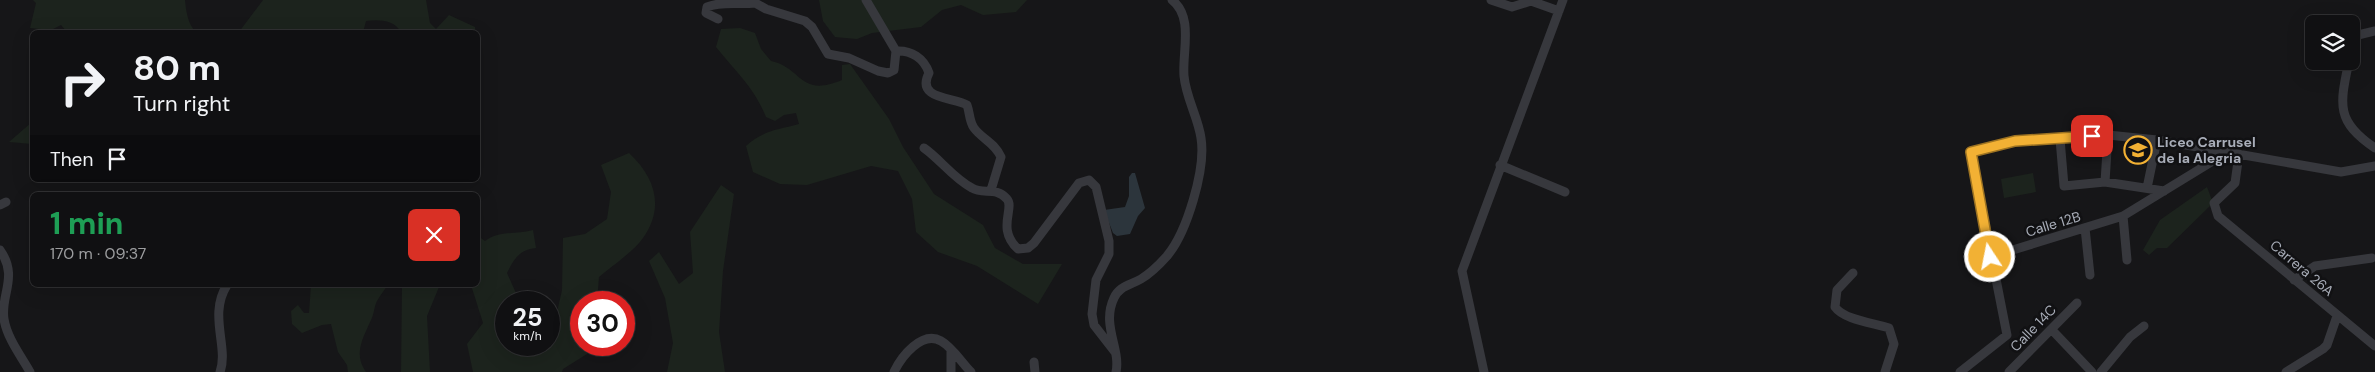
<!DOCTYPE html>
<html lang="en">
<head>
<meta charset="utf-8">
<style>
  :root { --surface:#101012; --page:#19191b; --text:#f1f3f6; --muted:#9c9d9f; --line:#303032 }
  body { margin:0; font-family:"DM Sans",sans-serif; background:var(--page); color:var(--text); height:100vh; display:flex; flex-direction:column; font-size:19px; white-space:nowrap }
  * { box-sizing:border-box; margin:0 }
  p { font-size:16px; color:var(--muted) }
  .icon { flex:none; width:28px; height:28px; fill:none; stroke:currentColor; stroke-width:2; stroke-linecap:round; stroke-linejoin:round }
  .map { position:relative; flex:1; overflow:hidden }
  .sheet { position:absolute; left:30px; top:192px; width:450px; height:95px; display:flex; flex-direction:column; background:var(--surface); border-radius:8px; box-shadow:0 5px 20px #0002,0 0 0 1px var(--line) }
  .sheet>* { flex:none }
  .hud { position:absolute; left:30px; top:30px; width:450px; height:152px; border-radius:8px; box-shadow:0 5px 20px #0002,0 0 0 1px var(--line); background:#101012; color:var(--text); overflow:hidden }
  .controls { position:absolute; left:2305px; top:15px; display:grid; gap:10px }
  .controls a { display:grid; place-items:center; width:55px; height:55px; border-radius:8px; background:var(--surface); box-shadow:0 5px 20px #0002,0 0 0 1px var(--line); font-size:25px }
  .speed { position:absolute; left:495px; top:291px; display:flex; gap:10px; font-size:25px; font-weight:700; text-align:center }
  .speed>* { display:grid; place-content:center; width:65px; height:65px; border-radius:50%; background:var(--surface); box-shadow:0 5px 20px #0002,0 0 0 1px var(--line); line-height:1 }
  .speed small { font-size:12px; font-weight:400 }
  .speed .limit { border:8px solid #d22; background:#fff; color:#111 }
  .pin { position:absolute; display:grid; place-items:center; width:42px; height:42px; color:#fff; margin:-21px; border-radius:10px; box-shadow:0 2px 8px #0006 }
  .me { position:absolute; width:55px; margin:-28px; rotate:349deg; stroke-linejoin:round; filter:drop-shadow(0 0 4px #0008) }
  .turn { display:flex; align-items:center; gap:18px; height:105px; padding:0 20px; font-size:22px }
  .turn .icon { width:65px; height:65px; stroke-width:2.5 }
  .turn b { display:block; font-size:35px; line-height:42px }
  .then { display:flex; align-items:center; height:48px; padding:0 20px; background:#0003; gap:10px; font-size:19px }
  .round { display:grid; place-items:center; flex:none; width:52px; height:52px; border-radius:8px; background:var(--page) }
  .head { display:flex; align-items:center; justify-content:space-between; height:85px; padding:0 20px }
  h1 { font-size:30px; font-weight:800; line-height:38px; color:#1e9e55 }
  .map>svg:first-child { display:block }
</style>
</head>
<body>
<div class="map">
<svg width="2375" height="372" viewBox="0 0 2375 372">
  <rect width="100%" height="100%" fill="#161618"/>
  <!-- green -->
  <path fill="#1c231d" d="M33 0H185C186 11 188 25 196 32H67L61 25 51 30 30 28 36 3Z
    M263 0H426L430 23 436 29 449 15 475 27V32H401C395 20 378 19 366 21L363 32H239Z
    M819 0H1027L1016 12 983 15 961 5 942 10 921 27 872 33 857 39 835 37 823 21Z
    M740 28 755 33 761 49 771 61C803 68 799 98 842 80V65L850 64 889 119 903 147 934 194 983 225 995 248 1023 264H1062L1038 304 977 266 938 252 916 232 912 199 898 171 871 166 807 185 780 184 753 172 746 146C764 130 777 130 799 124L796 113 784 115 775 121 766 117C754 87 736 72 716 47L721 29Z
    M32 122V144L9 142Z
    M629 153C655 177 665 207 643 238 634 251 612 266 599 277L597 302H581V345H589L587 354 563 369 562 372H473L467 344 483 323 471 285H478V236L485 241C500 230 516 235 533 230L536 248C519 250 514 259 507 273L520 302H506V345H549V334L553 330 562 290 563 238 585 234 607 219 611 192 601 165Z
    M2033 173 2036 192 2004 198 2001 179Z
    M721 185 734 194 723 271 719 332 725 372H667L673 343 665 298 649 261 659 252 679 284 693 273 690 232Z
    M2207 187 2213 203 2167 248H2157L2149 255 2143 250 2160 220Z
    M311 285H388C384 290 380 296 377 301 374 307 374 315 371 320 363 338 353 354 366 372H348L347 365 338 352 331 324 322 325 302 333 292 324 291 311 298 305 304 313H309Z
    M402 285H443L439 287 427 316 430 372H401Z"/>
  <!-- water -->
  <path fill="#2c353c" d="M1132 173H1135L1145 208 1138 216 1130 234 1117 236 1113 233 1104 210 1125 207 1129 196V177Z"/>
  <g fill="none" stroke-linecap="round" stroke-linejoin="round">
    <!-- street -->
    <path stroke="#37383d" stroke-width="9" d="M750 0 766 9 805 21 812 27 828 54 849 58 878 71 888 73 894 70 896 51
      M866 0 896 51C911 50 924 58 929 73 915 100 955 97 967 105 970 113 969 121 974 128 982 139 995 143 1001 157L991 190
      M1491 0 1512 7 1531 1 1559 11
      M718 19 706 13 707 7C722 1 739 5 755 3
      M2351 45 2358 35 2375 31
      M2349 61C2340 104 2335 121 2375 148
      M2060 139 2064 186 2105 182 2164 191
      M924 148C941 160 953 178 972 188 983 195 996 186 1007 199 1015 208 996 229 1018 249L1028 248 1034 243 1079 183 1089 180 1096 187 1109 241V254L1096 280 1092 314 1094 325 1115 352
      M2239 154 2235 183 2214 203 2218 216 2375 346
      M1500 165 1565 192
      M2105 182 2108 135
      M2147 188 2157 140
      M0 205 6 202
      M2123 216 2127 260
      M2085 228 2090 275
      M0 250C19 277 0 295 4 319 7 338 21 356 30 372
      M1990 257 2123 216 2226 153
      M1853 273 1837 290 1835 307C1844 320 1874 323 1889 328L1894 344 1885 372
      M2294 280 2315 266 2372 258
      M2052 330 2092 372
      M951 351V372
      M1034 362 1035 372
      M220 372C229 347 208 315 227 285
      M894 372C901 357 922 330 941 341 952 347 962 363 971 372
      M1116 372C1121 349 1101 325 1114 298 1119 286 1131 285 1141 279 1151 273 1159 265 1167 256 1187 232 1206 169 1201 138 1198 117 1186 98 1184 76 1182 52 1194 17 1172 0
      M1484 372 1462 271 1563 0
      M1960 372 2007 335 1971 152 2015 141 2108 135 2157 140 2341 172 2375 166
      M2009 372 2077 303
      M2101 372 2130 337 2144 326
      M2286 372 2323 349 2327 345 2337 316"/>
  </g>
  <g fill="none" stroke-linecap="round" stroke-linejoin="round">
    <!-- route casing -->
    <g stroke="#9d7322" stroke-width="12">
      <path id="route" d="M1990 257 1971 152 2015 141 2092 136"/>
    </g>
    <!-- route -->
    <use href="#route" stroke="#f2b134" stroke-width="9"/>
  </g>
  <!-- icons -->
  <defs>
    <g id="school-ring" transform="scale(1.4375)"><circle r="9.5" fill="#111113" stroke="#f2b134" stroke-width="1.5"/><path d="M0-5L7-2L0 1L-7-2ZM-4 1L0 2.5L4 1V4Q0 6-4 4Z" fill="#f2b134"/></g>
  </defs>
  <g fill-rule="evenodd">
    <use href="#school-ring" x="2138" y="150"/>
  </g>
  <g text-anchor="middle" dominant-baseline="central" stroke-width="5" stroke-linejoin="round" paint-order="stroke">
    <!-- poi labels -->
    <g font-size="14" font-weight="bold" fill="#a8adb8" stroke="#111113" text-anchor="start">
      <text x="2157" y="142">Liceo Carrusel<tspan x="2157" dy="16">de la Alegria</tspan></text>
    </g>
    <!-- street labels -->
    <g font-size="14" fill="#a8adb8" stroke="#111113">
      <text transform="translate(2053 224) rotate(-17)">Calle 12B</text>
      <text transform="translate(2302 268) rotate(40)">Carrera 26A</text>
      <text transform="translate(2033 328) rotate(-46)">Calle 14C</text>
    </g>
  </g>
</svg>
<div class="controls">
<a><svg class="icon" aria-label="layers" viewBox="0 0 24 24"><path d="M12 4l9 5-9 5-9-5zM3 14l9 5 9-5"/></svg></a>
</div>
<div class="speed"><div>25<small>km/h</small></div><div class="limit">30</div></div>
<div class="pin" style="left:2092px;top:136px;background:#d93025"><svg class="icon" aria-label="arrive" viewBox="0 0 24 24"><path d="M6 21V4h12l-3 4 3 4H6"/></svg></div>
<svg class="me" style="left:1990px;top:257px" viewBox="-20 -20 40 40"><circle r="17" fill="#f2b134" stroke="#fff" stroke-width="3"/><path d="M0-11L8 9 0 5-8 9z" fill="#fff"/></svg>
<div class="hud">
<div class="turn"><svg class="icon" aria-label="right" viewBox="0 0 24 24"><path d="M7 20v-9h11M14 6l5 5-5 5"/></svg><div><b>80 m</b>Turn right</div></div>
<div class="then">Then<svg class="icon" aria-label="arrive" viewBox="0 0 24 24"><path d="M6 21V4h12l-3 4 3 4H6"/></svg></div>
</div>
<section class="sheet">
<div class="head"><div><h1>1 min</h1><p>170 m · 09:37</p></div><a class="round" style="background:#d93025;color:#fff"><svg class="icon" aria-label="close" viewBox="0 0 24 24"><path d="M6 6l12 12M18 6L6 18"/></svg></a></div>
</section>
</div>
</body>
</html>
